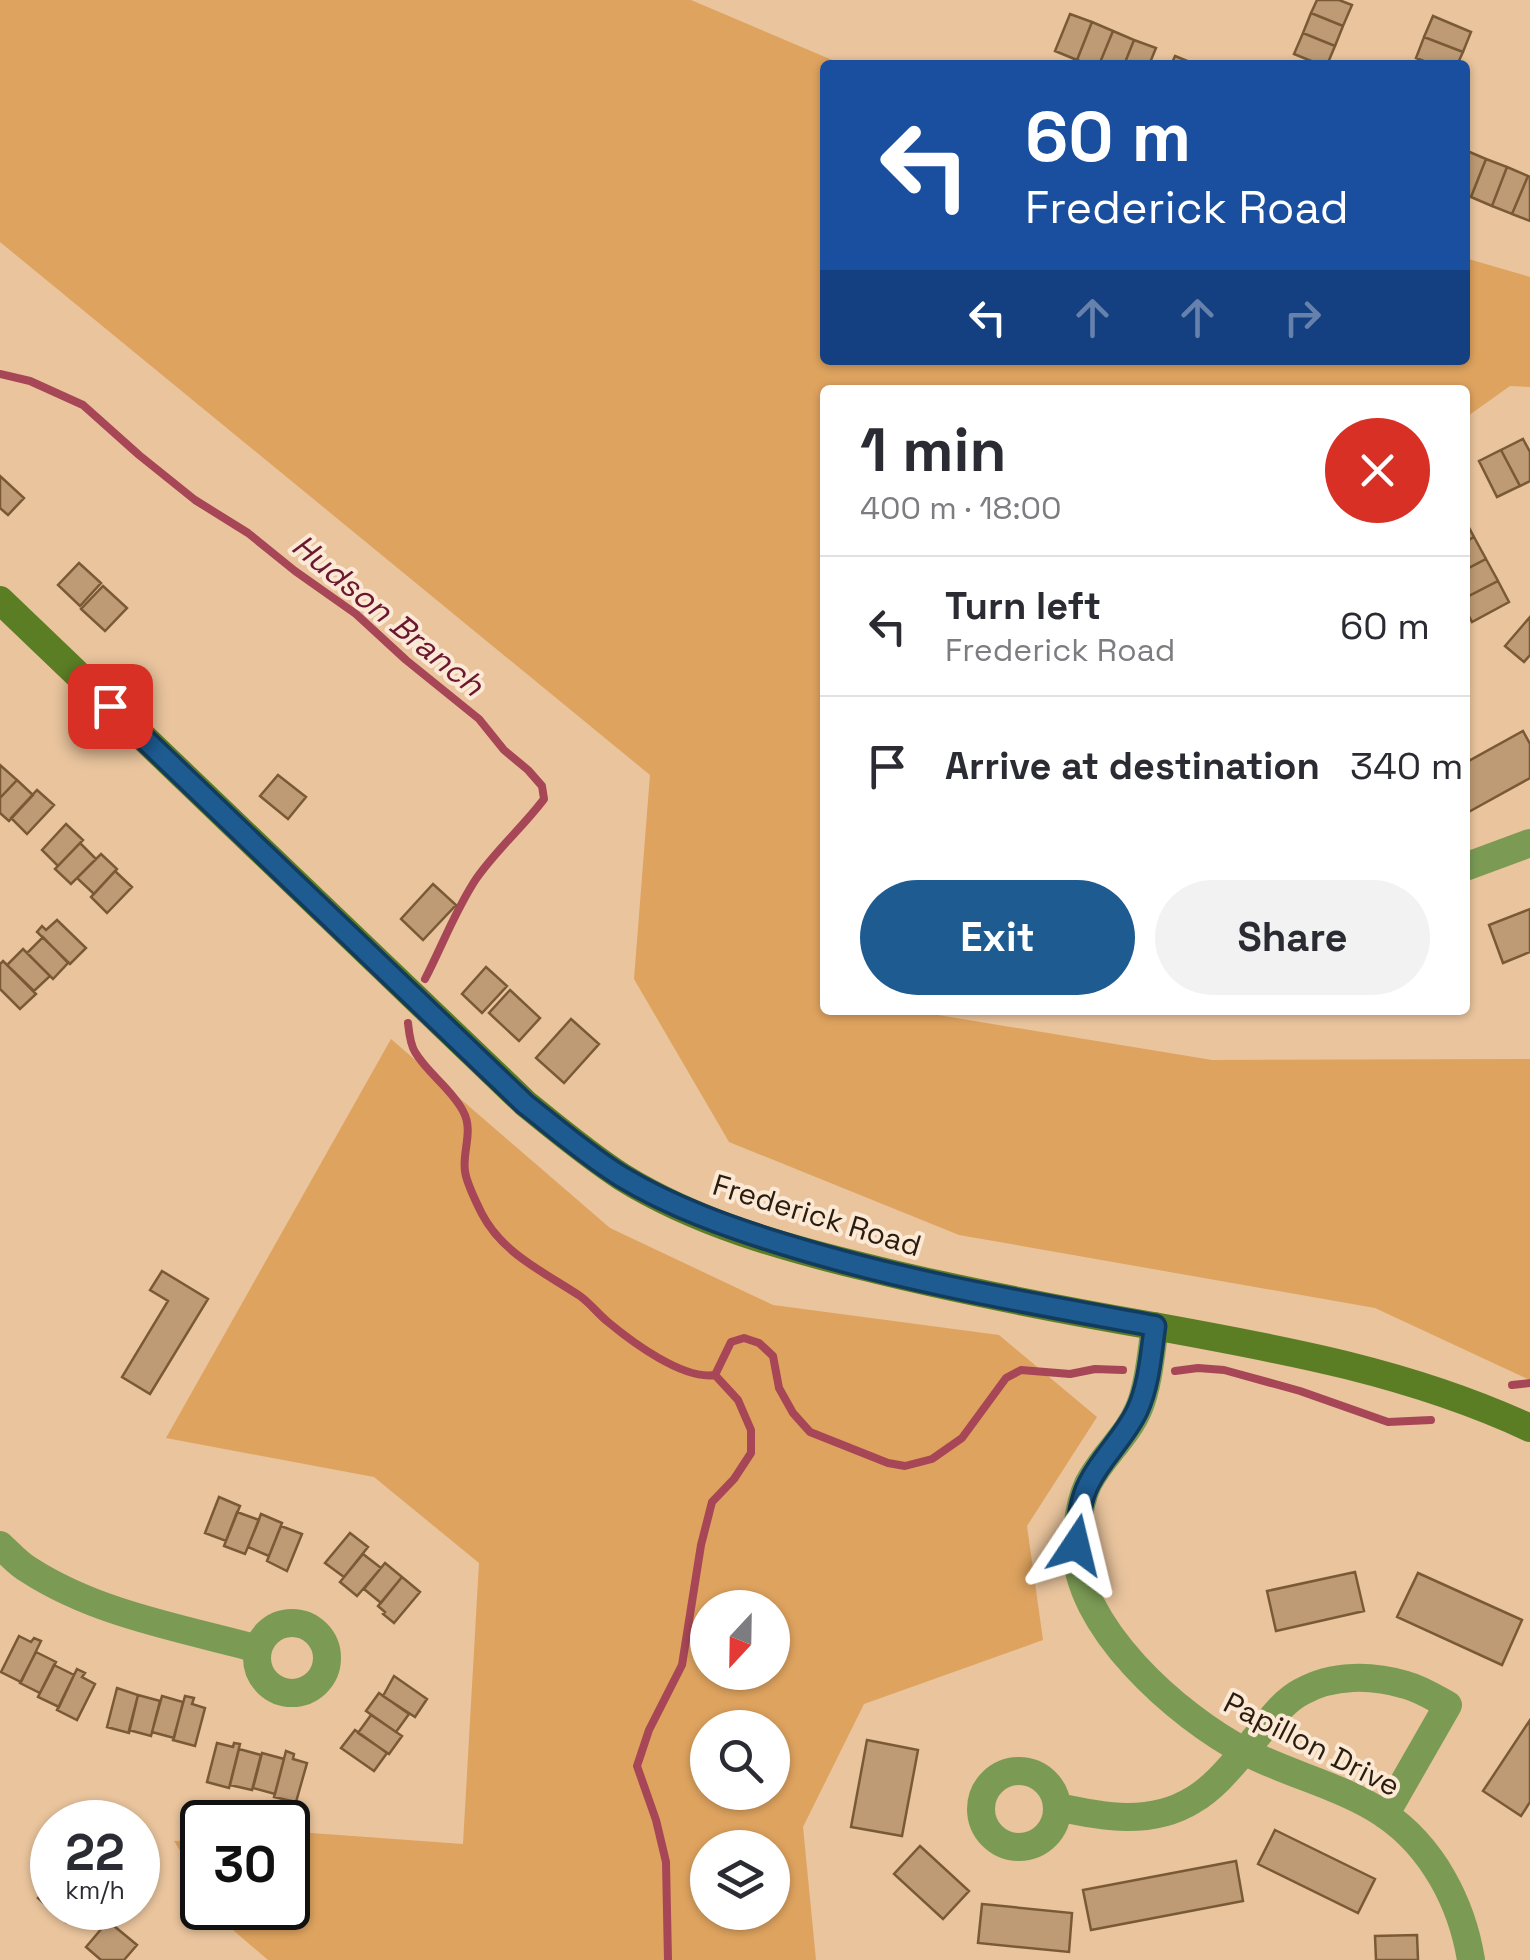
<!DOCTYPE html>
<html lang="en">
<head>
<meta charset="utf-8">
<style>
  :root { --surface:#fff; --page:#f2f2f3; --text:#2b2b33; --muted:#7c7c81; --line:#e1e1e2; --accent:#1d5b91 }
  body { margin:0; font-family:"Space Grotesk",sans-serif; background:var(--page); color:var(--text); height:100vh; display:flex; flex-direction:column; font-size:38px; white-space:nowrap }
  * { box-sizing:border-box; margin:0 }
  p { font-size:32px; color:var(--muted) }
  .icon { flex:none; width:55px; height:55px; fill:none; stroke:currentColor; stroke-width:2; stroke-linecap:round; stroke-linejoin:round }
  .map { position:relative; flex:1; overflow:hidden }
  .panel { position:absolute; left:820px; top:385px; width:650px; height:630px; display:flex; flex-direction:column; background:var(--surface); border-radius:10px; box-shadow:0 2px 8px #0004 }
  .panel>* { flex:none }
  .banner { position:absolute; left:820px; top:60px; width:650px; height:305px; border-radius:10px; box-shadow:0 2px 8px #0004; background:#1a4fa0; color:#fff; overflow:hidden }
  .needle { width:65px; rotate:202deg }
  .tools { position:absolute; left:690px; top:1590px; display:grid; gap:20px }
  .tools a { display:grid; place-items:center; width:100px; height:100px; border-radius:50%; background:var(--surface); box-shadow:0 2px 8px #0004; font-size:50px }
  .speed { position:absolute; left:30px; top:1800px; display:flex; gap:20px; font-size:50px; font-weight:700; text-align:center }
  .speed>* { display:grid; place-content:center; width:130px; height:130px; border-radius:50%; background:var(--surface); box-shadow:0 2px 8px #0004; line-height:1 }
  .speed small { font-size:25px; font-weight:400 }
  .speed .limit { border:5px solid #111; border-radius:15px; background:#fff; color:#111 }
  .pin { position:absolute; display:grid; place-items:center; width:85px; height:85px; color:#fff; margin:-42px; border-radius:20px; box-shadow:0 5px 15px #0006 }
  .me { position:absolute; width:110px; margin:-55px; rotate:10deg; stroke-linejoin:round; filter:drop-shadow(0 0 8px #0008) }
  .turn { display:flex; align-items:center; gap:35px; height:210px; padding:0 40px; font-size:45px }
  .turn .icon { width:130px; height:130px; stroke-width:2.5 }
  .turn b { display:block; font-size:70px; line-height:85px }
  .lanes { display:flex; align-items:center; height:95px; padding:0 40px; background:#0003; justify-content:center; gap:50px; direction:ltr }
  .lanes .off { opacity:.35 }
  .round { display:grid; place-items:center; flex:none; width:105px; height:105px; border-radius:52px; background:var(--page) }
  .summary { display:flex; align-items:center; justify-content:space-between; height:170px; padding:0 40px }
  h1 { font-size:60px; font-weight:700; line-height:75px }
  .action { display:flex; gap:20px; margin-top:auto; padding:20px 40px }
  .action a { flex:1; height:115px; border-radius:60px; background:var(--accent); color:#fff; font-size:40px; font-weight:700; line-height:115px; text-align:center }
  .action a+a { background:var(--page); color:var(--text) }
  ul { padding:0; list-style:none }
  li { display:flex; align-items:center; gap:30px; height:140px; padding:0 40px; border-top:2px solid var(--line) }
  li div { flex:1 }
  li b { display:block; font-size:38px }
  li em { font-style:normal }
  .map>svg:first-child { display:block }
</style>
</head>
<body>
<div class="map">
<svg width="1530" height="1960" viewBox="0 0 1530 1960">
  <rect width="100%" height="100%" fill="#e9c49d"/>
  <!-- green -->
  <path fill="#dea35f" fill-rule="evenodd" d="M0 0H691L844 65H825V360H1465V258L1530 277V387L1510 386 1465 418V390H825V1010H934L938 1015 1212 1060 1530 1059V1380L1375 1308 959 1235 729 1142 634 979 650 775 0 242Z
    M391 1039 610 1228 773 1305 999 1335 1097 1417 1027 1526 1043 1640 864 1704 803 1827 816 1960H268L226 1924 216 1908H288V1834L311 1833 463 1844 479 1563 374 1477 166 1438ZM708 1608H772V1672H708ZM708 1728H772V1792H708ZM708 1848H772V1912H708Z
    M202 1840V1886L174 1841Z"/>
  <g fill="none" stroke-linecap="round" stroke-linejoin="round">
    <!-- stream -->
    <path stroke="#a74656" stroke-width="8" d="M0 374 30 381 83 405 139 455 195 500 248 533 295 571 356 614 406 660 479 719 504 750 528 770 542 786 544 799C523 827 496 850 476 879 456 909 442 946 425 979
      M408 1023C409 1032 410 1044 415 1052 428 1074 451 1088 463 1111 474 1131 462 1151 465 1171 466 1181 477 1204 482 1214 503 1254 544 1272 580 1296 590 1303 598 1314 608 1322 632 1342 683 1380 715 1375L731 1342 744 1338 759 1343 773 1356 779 1388 793 1413 810 1432 888 1463 905 1466 932 1459 962 1438 1006 1378 1021 1370 1070 1374 1095 1369 1123 1370
      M1175 1371 1198 1368 1224 1370 1300 1391 1388 1422 1431 1420
      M1512 1385 1530 1383
      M668 1960 666 1862 656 1820 637 1766 649 1730 682 1665 701 1545 712 1502 734 1479 751 1453V1430L738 1400 715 1375"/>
  </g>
  <!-- building -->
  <path fill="#be9b75" stroke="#7a5a36" stroke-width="2.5" d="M1317 0H1339L1352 5 1343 26 1311 13Z
    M1311 13 1343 26 1335 46 1303 33Z
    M1070 14 1092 22 1077 60 1055 51Z
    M1433 16 1471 32 1463 52 1424 37Z
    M1092 22 1113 31 1099 65H1090L1077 60Z
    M1113 31 1134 40 1124 65H1099Z
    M1303 33 1335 46 1327 65H1321L1294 54Z
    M1424 37 1463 52 1457 65H1434L1416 58Z
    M1134 40 1156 48 1149 65H1124Z
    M1175 56 1195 64V65H1171Z
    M1465 150 1486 159 1471 197 1465 195Z
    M1486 159 1507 167 1492 206 1471 197Z
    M1507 167 1528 176 1512 214 1492 206Z
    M1528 176 1530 177V221L1512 214Z
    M1523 439 1530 452V481L1520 486 1501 450Z
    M1501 450 1520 486 1497 497 1479 461Z
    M0 476 24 498 8 515 0 508Z
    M1465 520 1474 537 1465 542Z
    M1474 537 1486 559 1465 570V542Z
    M1486 559 1498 581 1465 598V570Z
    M79 563 101 583 80 606 58 585Z
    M1498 581 1509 602 1472 622 1465 608V598Z
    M103 586 127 608 105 631 81 609Z
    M1530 617V655L1524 662 1505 646Z
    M1523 731 1530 744V778L1465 814V763Z
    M0 765 17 780 0 798Z
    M278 775 306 797 288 819 260 796Z
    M17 780 33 795 9 821 0 813V798Z
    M37 790 54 805 27 834 11 818Z
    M66 824 83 840 58 866 42 850Z
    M80 843 96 859 71 884 55 869Z
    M101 854 117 869 94 894 77 878Z
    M115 871 132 887 107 913 91 897Z
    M433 884 456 905 423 940 401 919Z
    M1530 909V952L1503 963 1489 925Z
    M57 920 86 948 70 964 37 932 42 926 46 930Z
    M43 937 68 963 53 979 27 953Z
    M23 949 50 976 34 991 7 965Z
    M3 961 36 994 20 1009 0 989V964Z
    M486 967 507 986 482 1013 462 994Z
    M510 990 540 1018 519 1041 489 1013Z
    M571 1019 599 1044 564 1083 536 1058Z
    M162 1271 208 1299 150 1394 122 1377 168 1301 150 1290Z
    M219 1497 240 1506 226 1541 205 1533Z
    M237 1512 259 1520 245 1554 224 1546Z
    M261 1514 282 1523 269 1556 248 1547Z
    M281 1526 302 1534 287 1571 267 1561Z
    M350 1533 368 1547 344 1577 325 1563Z
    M363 1554 381 1568 357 1596 340 1582Z
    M385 1563 402 1577 381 1603 364 1589Z
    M1355 1572 1364 1611 1276 1631 1267 1591Z
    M1418 1573 1522 1620 1502 1665 1397 1617Z
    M402 1577 420 1592 394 1623 383 1614 385 1612 378 1606Z
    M19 1636 31 1642 34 1638 41 1641 21 1682 1 1672Z
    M36 1652 56 1662 40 1693 20 1683Z
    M54 1665 74 1675 59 1707 38 1697Z
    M77 1669 85 1673 82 1677 95 1684 77 1720 57 1710Z
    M394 1676 427 1699 415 1717 383 1696Z
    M117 1688 138 1695 129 1733 107 1727Z
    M379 1693 409 1714 396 1732 366 1711Z
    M138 1695 160 1701 151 1736 129 1730Z
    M162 1696 183 1702 174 1738 152 1732Z
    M185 1696 194 1698 192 1704 205 1708 195 1746 173 1740Z
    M371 1715 402 1736 389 1754 358 1733Z
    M1530 1720V1802L1521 1816 1483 1791Z
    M355 1730 387 1753 374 1771 341 1748Z
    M867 1740 918 1750 902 1836 851 1827Z
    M217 1743 233 1747 234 1743 240 1744 229 1788 207 1782Z
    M239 1749 261 1755 252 1790 230 1785Z
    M286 1751 294 1754 293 1759 307 1763 296 1802 274 1797Z
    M262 1753 284 1759 275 1794 253 1788Z
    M1275 1830 1375 1879 1358 1913 1258 1864Z
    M920 1846 969 1891 943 1919 894 1874Z
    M1236 1861 1243 1901 1091 1930 1083 1890Z
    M52 1881V1908H80L66 1922 38 1898Z
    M982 1904 1072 1913 1069 1952 978 1943Z
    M108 1921 137 1945 124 1960H101L86 1947Z
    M1417 1935 1418 1960H1376L1375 1936Z"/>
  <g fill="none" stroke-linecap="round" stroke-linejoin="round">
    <!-- minor -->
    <path stroke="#7b9b55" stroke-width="28" d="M1465 867 1530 843
      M1155 1326C1151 1353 1149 1383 1139 1408 1127 1437 1102 1456 1088 1484 1080 1501 1077 1524 1076 1543 1073 1625 1178 1717 1246 1752 1290 1775 1342 1786 1384 1814 1433 1847 1462 1904 1471 1960
      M0 1545C9 1553 18 1564 29 1570 97 1614 181 1628 258 1649
      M257 1658a35 35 0 1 1 70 0a35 35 0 1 1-70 0Z
      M981 1809a38 38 0 1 1 76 0a38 38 0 1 1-76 0Z
      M1058 1807C1102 1817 1151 1826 1193 1800 1217 1786 1235 1761 1253 1741 1267 1724 1282 1702 1301 1692 1333 1674 1372 1675 1406 1685 1421 1689 1435 1698 1448 1705L1385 1815"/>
    <!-- secondary -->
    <path stroke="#5b7e25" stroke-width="28" d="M0 600 525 1103C557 1129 588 1155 622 1177 696 1223 785 1248 869 1268 965 1292 1062 1310 1159 1327 1286 1350 1412 1373 1530 1428"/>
  </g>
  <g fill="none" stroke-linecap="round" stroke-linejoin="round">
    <!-- route casing -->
    <g stroke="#133b5e" stroke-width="25">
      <path id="route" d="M110 706 525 1104C557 1129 588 1156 622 1177 672 1207 728 1227 783 1244 905 1282 1030 1303 1155 1326 1151 1354 1149 1385 1137 1411 1124 1438 1102 1457 1089 1483 1079 1502 1078 1525 1076 1545"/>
    </g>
    <!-- route -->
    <use href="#route" stroke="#1d5b91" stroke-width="18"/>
  </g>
  <g text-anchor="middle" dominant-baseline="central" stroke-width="8" stroke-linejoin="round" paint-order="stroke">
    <!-- street labels -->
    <g font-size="30" fill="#2a1d0d" stroke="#fce9d5">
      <text transform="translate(817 1215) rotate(17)">Frederick Road</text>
      <text transform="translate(1312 1744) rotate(27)">Papillon Drive</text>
    </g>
    <!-- water labels -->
    <g font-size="32" font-style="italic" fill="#6b172f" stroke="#fce9d5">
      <text transform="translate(388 615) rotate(39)">Hudson Branch</text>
    </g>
  </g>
</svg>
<div class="tools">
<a><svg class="needle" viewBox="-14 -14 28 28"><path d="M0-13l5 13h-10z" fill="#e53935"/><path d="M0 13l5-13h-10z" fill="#7c7c81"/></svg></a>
<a><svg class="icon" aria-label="search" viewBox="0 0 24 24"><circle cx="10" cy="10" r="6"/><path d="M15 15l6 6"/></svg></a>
<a><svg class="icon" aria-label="layers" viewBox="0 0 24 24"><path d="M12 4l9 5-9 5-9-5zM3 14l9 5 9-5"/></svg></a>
</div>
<div class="speed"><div>22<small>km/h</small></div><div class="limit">30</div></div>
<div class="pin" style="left:110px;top:706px;background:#d93025"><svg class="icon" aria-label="arrive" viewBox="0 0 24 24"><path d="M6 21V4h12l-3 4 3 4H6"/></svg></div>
<svg class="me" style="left:1076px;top:1545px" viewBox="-20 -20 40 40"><path d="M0-17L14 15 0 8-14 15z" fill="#1d5b91" stroke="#fff" stroke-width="4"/></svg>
<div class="banner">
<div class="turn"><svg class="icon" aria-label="left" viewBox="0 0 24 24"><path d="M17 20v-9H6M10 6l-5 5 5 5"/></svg><div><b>60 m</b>Frederick Road</div></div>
<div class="lanes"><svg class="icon" aria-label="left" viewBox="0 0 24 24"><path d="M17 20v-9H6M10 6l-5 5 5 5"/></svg><svg class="icon off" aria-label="ahead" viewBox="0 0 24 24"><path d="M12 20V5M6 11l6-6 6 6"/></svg><svg class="icon off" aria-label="ahead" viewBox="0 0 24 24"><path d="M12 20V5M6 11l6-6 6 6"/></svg><svg class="icon off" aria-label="right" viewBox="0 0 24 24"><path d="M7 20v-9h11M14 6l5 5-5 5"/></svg></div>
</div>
<section class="panel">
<div class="summary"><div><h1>1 min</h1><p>400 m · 18:00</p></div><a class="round" style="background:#d93025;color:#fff"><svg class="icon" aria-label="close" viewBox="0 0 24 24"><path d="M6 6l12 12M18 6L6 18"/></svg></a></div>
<ul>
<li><svg class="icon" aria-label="left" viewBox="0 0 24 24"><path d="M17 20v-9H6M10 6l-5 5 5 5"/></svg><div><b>Turn left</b><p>Frederick Road</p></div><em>60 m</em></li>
<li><svg class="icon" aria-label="arrive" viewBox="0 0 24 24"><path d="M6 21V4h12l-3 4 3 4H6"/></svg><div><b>Arrive at destination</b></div><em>340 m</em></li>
</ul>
<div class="action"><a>Exit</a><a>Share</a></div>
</section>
</div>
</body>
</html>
